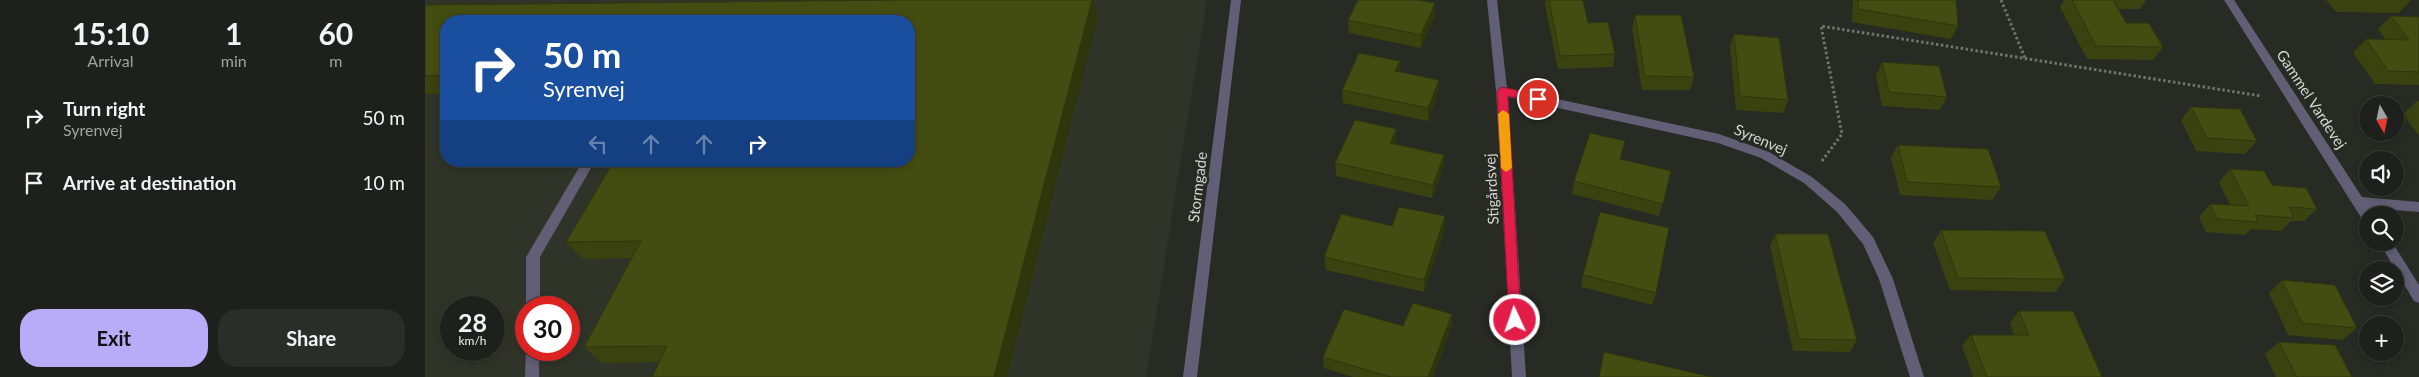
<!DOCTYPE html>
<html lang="en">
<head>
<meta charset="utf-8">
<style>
  :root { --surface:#1e201b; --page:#2b2d28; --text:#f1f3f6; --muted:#a1a3a3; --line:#3c3e3a; --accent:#b8abf7 }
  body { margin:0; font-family:Lato,sans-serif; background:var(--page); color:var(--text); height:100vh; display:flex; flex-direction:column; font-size:19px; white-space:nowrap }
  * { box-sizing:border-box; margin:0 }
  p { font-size:16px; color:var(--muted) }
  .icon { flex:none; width:28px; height:28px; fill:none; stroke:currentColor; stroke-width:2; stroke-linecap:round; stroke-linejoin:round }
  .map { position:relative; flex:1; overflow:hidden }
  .details { display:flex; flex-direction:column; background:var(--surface); width:425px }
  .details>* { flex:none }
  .guide { position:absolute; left:15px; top:15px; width:475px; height:152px; border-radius:20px; box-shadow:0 2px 8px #0003,0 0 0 1px var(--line); background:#1a4fa0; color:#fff; overflow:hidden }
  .needle { width:32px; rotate:171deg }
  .fabs { position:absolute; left:1934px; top:96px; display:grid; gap:10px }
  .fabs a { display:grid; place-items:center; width:45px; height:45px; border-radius:50%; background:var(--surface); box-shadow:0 2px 8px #0003,0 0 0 1px var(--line); font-size:25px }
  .speed { position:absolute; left:15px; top:296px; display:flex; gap:10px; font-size:25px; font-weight:700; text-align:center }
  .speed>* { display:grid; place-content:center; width:65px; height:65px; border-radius:50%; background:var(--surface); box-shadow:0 2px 8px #0003,0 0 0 1px var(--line); line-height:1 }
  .speed small { font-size:12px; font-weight:400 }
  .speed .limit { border:8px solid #d22; background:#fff; color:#111 }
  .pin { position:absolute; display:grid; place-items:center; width:42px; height:42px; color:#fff; margin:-21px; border:2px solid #fff; border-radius:50%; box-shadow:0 1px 5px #0007 }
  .me { position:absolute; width:55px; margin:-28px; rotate:357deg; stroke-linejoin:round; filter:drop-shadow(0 0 4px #0008) }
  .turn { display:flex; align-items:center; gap:18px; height:105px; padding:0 20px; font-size:22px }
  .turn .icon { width:65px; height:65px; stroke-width:2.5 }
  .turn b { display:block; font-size:35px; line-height:42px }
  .lanes { display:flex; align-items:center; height:48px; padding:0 20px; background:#0003; justify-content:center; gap:25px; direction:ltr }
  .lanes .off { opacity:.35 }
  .eta { display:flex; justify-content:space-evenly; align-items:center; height:85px; text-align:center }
  .eta b { font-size:30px; font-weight:700; line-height:35px }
  .action { display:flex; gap:10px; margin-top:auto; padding:10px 20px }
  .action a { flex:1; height:58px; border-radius:20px; background:var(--accent); color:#111; font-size:20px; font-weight:700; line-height:58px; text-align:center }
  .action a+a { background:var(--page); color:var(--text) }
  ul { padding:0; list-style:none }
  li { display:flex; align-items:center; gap:15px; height:65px; padding:0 20px }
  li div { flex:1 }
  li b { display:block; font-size:19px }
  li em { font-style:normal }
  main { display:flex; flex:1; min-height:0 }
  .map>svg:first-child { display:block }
</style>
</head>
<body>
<main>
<section class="details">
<div class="eta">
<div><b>15:10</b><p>Arrival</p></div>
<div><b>1</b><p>min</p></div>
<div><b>60</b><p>m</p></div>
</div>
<ul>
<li><svg class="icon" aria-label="right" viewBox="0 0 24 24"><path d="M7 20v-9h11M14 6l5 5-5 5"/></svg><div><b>Turn right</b><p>Syrenvej</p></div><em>50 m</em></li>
<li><svg class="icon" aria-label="arrive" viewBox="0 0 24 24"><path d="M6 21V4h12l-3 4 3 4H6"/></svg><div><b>Arrive at destination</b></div><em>10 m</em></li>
</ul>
<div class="action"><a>Exit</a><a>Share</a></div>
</section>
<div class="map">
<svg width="1994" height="377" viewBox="0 0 1994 377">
  <rect width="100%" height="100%" fill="#282a24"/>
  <!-- built -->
  <path fill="#303327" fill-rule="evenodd" d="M0 0H782L721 377H0ZM21 21H484V161H21ZM26 308H69V350H26ZM101 308H144V350H101Z"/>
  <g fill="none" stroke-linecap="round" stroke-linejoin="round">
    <!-- path -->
    <path stroke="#72736e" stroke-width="3" stroke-dasharray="2.5 2.5" stroke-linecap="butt" d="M1576 0 1600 58
      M1397 161 1417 134 1396 26 1836 96"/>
    <!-- minor -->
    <path fill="#615e75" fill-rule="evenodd" d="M806 0H816L772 377H758Z
      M1062 0H1072L1082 88 1294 134 1344 152 1387 177 1420 204 1448 237 1468 279 1499 377H1485L1454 279 1438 244 1412 212 1379 183 1336 158 1293 143 1083 97 1101 377H1087L1071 91Z
      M1799 0H1809L1937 197 1994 202V212L1944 208 1948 215H1942V220L1937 219Z
      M158 161H170L115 257V308H101V257Z
      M1954 242H1967L1994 285V303L1989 301Z
      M101 347V350H114V377H100Z"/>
  </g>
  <!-- wall -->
  <path fill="#3a420f" d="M1121 0H1158L1163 23 1190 54 1188 67 1133 69 1120 5Z
    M1428 0H1531L1533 26 1526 39 1427 22Z
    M1639 0H1721L1715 9H1693L1701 23 1738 47 1728 60 1662 59 1635 7Z
    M1901 0H1986L1974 13 1911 12Z
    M0 5 673 16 234 362 177 363 159 347 207 258 158 259 141 242 484 21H21V94H0Z
    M1210 15 1269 77 1265 90H1217L1207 28Z
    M1966 16 1994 17V85L1950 84 1928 53 1941 39 1961 40 1953 29Z
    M1010 17 996 48 924 33 923 20Z
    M1309 34 1363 100 1358 113 1311 110 1305 47Z
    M975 61V72L1014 80 1013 93 1003 121 918 103 917 90Z
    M1457 62 1522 97 1515 110 1457 106 1451 76Z
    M1992 101H1994V136L1978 114Z
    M1766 107 1832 141 1820 154 1771 151 1756 120Z
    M971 142 970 144 1019 155 1018 168 1007 198 911 176 910 163Z
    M1473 145 1576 187 1567 200 1475 195 1466 158Z
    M1195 159 1246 171 1234 216 1147 194 1149 181Z
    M1805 169 1847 185 1892 209 1879 221H1866L1856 231 1826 229 1820 235 1781 232 1774 217 1785 204 1805 205 1794 182Z
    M1020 229 999 292 901 270 899 257Z
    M1516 230 1640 279 1630 292 1525 290 1508 243Z
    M1350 234 1432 340 1425 352 1368 351 1345 246Z
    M1158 275 1231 293 1227 305 1156 287Z
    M1857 280 1932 328 1917 340 1863 335 1844 293Z
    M1594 311 1677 377H1548L1537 346 1546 335H1589L1585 323Z
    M1027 326 1008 377H928L899 368 898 357Z
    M1854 342 1927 377H1851L1840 354Z"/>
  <!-- shaded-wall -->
  <path fill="#2f360c" d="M667 0H668L673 16 582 377H569Z
    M1010 3V17L996 48V35Z
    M975 61V74L970 71Z
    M1014 80 1013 93 1003 121V108Z
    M971 129V142L966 156 965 143Z
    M1019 155 1018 168 1007 198 1008 185Z
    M1020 216V229L999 292V280Z
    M1027 314V326L1008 377H1003Z"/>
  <!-- building -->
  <path fill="#434d11" stroke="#2f360c" d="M478 0H667L569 377H227L242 346 159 347 216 241 141 242 189 161H484V21H21V76H0V5Z
    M933 0H993L1010 3 996 35 923 20Z
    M1124 0H1158L1163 23 1183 22 1190 54 1135 56Z
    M1433 0H1531L1533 26 1433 9Z
    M1647 0H1688L1701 23H1724L1738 47 1671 46Z
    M1210 15H1256L1269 77 1220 76Z
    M1966 16 1994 17V72L1963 71 1941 39 1984 40Z
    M1309 34 1354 38 1363 100 1315 96Z
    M934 53 975 61 970 71 1014 80 1003 108 917 90Z
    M1457 62 1514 66 1522 97 1464 92Z
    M1766 107 1815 109 1832 141 1782 138Z
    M930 120 971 129 965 143 1019 155 1008 185 910 163Z
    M1165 133 1200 141 1195 159 1246 171 1238 204 1149 181Z
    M1473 145 1563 149 1576 187 1482 182Z
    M1805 169 1839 171 1847 185 1881 188 1892 209 1864 207 1869 218 1830 215 1833 222 1792 219 1785 204 1824 206Z
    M974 207 1020 216 999 280 899 257 916 214 967 226Z
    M1175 212 1244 228 1231 293 1158 275Z
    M1516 230 1620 231 1640 279 1533 278Z
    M1350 234H1403L1432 340 1374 339Z
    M1857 280 1910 285 1932 328 1877 323Z
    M988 303 1027 314 1003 377H966L898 357 919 309 978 326Z
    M1594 311H1648L1677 377H1562L1546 335H1604Z
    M1854 342 1910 345 1927 377H1872Z
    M1179 352 1287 377H1174Z"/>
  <!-- route -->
  <path fill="#e11d48" stroke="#92132f" d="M1077 87 1113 95 1118 99 1113 103 1083 96 1096 320 1090 325 1084 320 1072 91Z"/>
  <!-- slow -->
  <path fill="#f59e0b" d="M1078 110 1084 114 1087 168 1081 172 1076 168 1073 114Z"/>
  <g text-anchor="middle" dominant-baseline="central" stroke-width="5" stroke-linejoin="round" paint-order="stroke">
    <!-- street labels -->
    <g font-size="15" fill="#d6d7d3" stroke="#282a24">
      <text transform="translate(1887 99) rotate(57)">Gammel Vardevej</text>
      <text transform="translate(1336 139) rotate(23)">Syrenvej</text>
      <text transform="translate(772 187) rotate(-83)">Stormgade</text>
      <text transform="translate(1066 189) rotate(-93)">Stigårdsvej</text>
    </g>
  </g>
</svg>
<div class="fabs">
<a><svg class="needle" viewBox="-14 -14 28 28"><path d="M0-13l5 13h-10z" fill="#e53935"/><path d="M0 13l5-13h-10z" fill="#a1a3a3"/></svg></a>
<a><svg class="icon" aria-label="sound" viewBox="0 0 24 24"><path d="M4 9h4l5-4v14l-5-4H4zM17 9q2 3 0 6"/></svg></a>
<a><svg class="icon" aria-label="search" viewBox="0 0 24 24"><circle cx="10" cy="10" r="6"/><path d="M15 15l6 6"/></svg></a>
<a><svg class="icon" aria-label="layers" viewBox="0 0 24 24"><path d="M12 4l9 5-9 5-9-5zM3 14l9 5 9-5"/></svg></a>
<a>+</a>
</div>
<div class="speed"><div>28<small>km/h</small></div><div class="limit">30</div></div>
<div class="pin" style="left:1113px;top:99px;background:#d93025"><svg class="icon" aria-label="arrive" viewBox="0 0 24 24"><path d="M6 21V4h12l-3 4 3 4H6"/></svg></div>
<svg class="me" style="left:1090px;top:320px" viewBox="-20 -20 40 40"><circle r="17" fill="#e11d48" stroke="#fff" stroke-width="3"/><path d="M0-11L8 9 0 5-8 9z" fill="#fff"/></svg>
<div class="guide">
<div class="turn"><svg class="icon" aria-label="right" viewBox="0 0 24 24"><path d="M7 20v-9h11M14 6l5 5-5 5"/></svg><div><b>50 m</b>Syrenvej</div></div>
<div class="lanes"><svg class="icon off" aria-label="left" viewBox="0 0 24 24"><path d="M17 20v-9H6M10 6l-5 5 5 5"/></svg><svg class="icon off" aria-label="ahead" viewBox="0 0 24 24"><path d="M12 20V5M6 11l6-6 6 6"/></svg><svg class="icon off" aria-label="ahead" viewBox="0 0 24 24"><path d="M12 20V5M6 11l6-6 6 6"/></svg><svg class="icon" aria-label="right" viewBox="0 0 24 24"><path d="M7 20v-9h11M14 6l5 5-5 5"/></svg></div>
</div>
</div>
</main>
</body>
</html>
